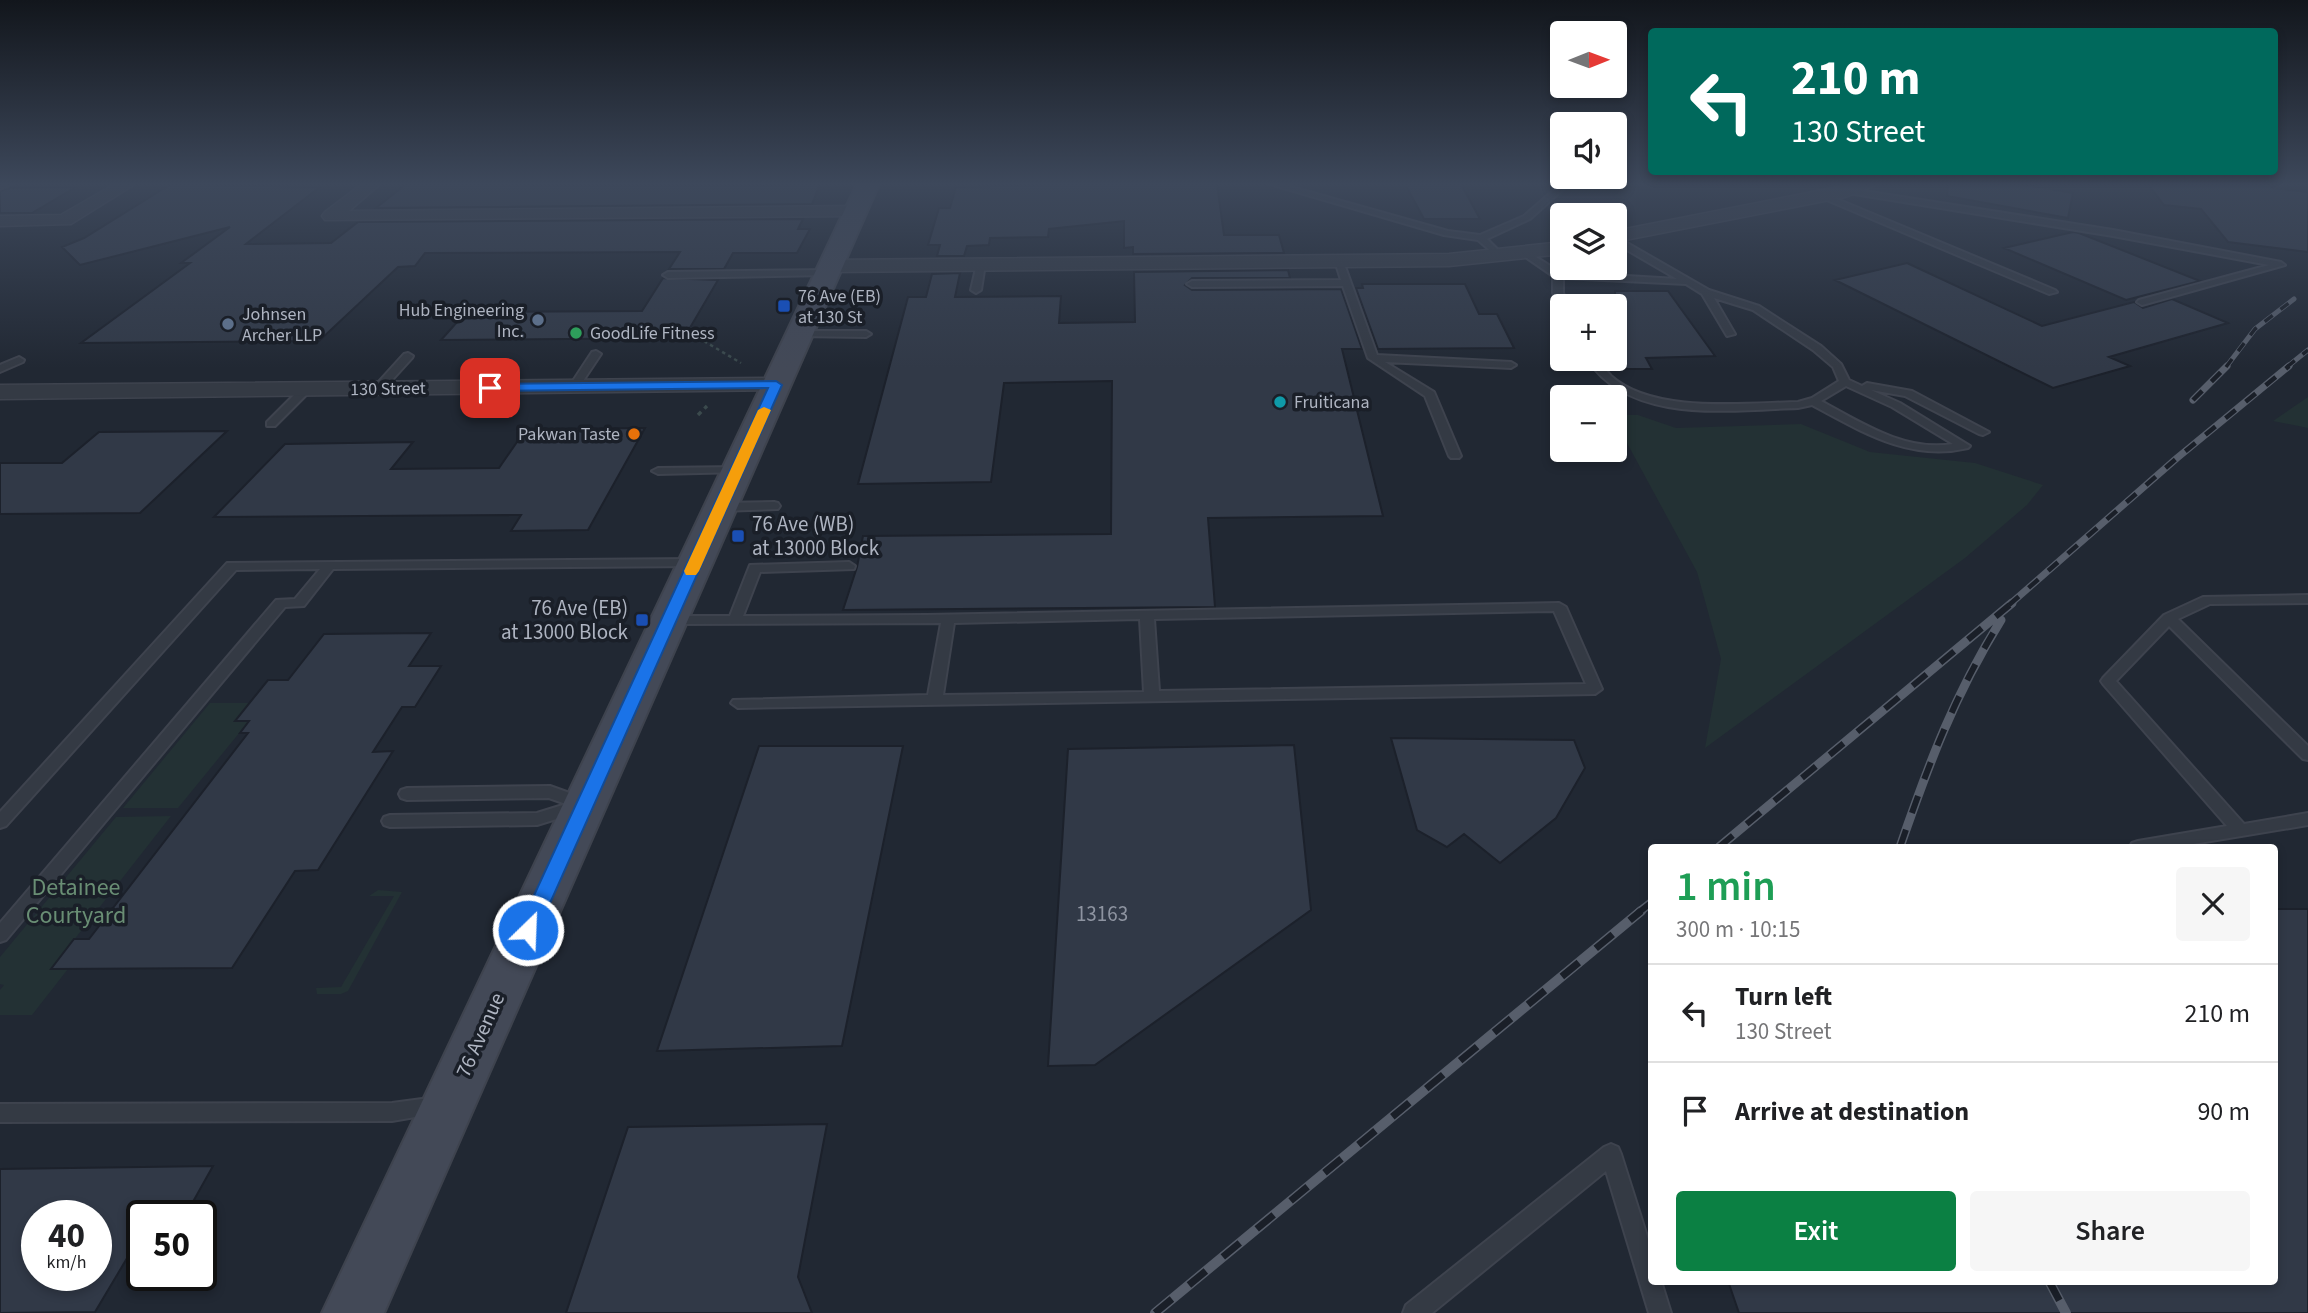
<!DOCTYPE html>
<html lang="en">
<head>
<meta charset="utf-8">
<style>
  :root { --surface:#fff; --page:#f6f6f6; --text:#202124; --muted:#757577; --line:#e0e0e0; --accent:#0b8043 }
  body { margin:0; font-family:"Source Sans 3",sans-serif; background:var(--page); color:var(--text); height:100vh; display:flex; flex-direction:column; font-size:26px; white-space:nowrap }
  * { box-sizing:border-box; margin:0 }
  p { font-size:23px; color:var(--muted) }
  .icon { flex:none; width:38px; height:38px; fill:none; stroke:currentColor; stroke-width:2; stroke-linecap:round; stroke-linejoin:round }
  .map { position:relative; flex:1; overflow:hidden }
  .details { position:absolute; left:1648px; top:844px; width:630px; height:441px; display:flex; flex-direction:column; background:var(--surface); border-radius:7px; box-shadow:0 4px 10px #0003 }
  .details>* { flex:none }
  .top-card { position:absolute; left:1648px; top:28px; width:630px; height:147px; border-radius:7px; box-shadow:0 4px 10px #0003; background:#00695c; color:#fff; overflow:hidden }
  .needle { width:46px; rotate:89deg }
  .controls { position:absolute; left:1550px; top:21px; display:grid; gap:14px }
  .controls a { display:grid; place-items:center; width:77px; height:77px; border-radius:7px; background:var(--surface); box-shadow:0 4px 10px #0003; font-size:35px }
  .speed { position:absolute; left:21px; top:1200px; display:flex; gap:14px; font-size:35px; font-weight:700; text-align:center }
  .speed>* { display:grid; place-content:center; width:91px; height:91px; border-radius:50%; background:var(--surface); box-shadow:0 4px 10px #0003; line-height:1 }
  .speed small { font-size:18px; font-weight:400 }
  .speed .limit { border:4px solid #111; border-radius:10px; background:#fff; color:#111 }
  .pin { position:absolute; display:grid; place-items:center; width:60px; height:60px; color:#fff; margin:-30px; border-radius:14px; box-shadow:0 4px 10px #0006 }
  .me { position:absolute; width:77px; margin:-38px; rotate:24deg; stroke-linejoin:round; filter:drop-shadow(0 0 5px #0008) }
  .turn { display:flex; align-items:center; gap:24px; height:147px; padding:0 28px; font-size:32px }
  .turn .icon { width:91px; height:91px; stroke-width:2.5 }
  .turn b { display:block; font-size:49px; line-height:60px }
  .round { display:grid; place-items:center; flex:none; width:74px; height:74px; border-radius:7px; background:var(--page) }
  .headline { display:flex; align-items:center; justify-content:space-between; height:119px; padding:0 28px }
  h1 { font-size:42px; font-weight:600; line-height:52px; color:#1e9e55 }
  .primary-button { display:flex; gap:14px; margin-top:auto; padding:14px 28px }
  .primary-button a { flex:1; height:80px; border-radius:7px; background:var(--accent); color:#fff; font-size:28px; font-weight:600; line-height:80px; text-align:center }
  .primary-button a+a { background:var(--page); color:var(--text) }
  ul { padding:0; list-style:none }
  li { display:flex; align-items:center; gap:21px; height:98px; padding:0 28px; border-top:2px solid var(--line) }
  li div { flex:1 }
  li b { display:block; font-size:26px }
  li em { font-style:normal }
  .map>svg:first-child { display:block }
</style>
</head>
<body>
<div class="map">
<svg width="2308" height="1313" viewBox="0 0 2308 1313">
  <rect width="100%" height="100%" fill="#212833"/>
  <!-- green -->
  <path fill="#233134" d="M2308 397V428L2273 421Z
    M1615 415H1638L1676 428 1801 424 1870 452 1975 463 2043 485 2027 505 1965 558 1705 748 1721 659 1697 572 1615 421Z
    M210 703H250L236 721H249L178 808H123Z
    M171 816 52 968 68 969 32 1015H0V990L4 985 0 984V957L116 817Z
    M378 890 402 892 348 991 341 994H317L316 988 341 987 394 896H369Z"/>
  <!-- building -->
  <path fill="#313947" stroke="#1c212b" stroke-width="2" fill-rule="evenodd" d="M171 184 320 187 246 244 331 243 358 222 803 219 798 229H810L797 253H733L724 269H669L680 252 425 253 415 266 398 267 319 341 81 343 190 263H181L230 227 80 265 62 247 84 238Z
    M406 184 724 186 820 184 812 204 376 208Z
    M1074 184H1217L1224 235H1279L1284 253 1133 254V247L1124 248V221L1049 229 1048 237 990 238 989 245 967 246 964 256H937L940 245H928L939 208H950L956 187Z
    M1405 184H1461L1480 219H1424Z
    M1948 184H2020L2073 193 2068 218 1947 196Z
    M2148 184H2268L2273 188 2308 192V252L2228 242 2201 209 2164 205Z
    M76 187 32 213H0V191L9 188Z
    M2073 232 2079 233 2200 281 2126 300 2004 248Z
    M1907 263 2042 326 2134 302 2143 308 2172 299 2228 323 2109 357 2130 366 2053 388 1835 280Z
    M1288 270 1290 278H1192L1185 285 1192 290 1341 289 1362 349H1342L1383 516 1208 518 1215 607 843 610 857 567 863 536 1111 534 1112 381 1004 383 991 482 858 484 908 297H926L932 274 960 273 955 297 1061 296 1059 323 1135 322 1134 272Z
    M663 278 718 280 684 338 441 340 466 312 642 311Z
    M1362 284H1465L1479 314H1497L1514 348 1378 349 1356 288H1363Z
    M1615 291H1668L1715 356 1646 358 1652 369H1615Z
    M645 428 588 530 511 531 521 515 214 517 285 444 413 442 391 469 499 468 526 429Z
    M227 431 140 513 0 514V463H62L99 432Z
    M431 633 409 666H441L415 707H402L373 752 393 751 318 870 295 871 232 968 51 969 74 939H89L248 733H240L249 721H235L268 680H288L324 634Z
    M1391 738 1574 740 1585 768 1556 818 1500 863 1464 834 1447 847 1417 830Z
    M1294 745 1311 910 1095 1065 1048 1066 1068 749Z
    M759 746H903L842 1046 657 1051Z
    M2275 909H2308V1313H1739L1728 1281H2275Z
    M827 1124 798 1277 812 1313H566L628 1127Z
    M213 1166 185 1216H142V1233L95 1312 0 1313V1169ZM37 1216H96V1276H37Z"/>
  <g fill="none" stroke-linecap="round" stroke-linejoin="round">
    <!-- lane casing -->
    <g stroke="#3e434e" stroke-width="4">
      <path id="lane" d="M0 184H11L0 189Z
        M1269 184H1281L1448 231 1480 235 1524 216 1561 184H1569L1530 219 1487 239 1505 257 1501 260 1478 240 1444 235Z
        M1851 189 2113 230 2281 262 2285 265 2142 305 2137 302 2139 300 2269 265 2113 236 1848 193 1847 191Z
        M1825 194 2055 290 2057 292 2049 294 1822 198 1821 196Z
        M1615 236 1709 290 1759 306 1821 346 1841 364 1849 380 1862 386 1867 383 1912 391 1989 432 1983 435 1979 434 1905 396 1871 390 1900 403 1970 446 1968 448C1909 462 1861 431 1812 405L1798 408C1729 410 1630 425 1587 359H1597C1602 364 1606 371 1611 376 1653 414 1745 403 1798 402L1812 398 1839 381 1833 367 1813 350 1753 310 1714 298 1735 334 1727 336 1702 294 1686 284 1563 278V293L1569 306 1561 308 1553 293V276L1521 254 1528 252 1560 272 1677 279 1615 243ZM1846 386 1892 407 1953 444C1905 452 1862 423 1821 401Z
        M1339 258 1343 261 1377 355 1511 362 1516 365 1511 368 1385 362 1434 392 1461 456 1459 458H1451L1449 456 1425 396 1368 358 1343 286 1192 287 1187 284 1192 281 1341 280 1335 261Z
        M981 261 985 264 981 290 976 293 971 290 977 264Z
        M830 270V274L827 275 668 278 663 275 668 272Z
        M799 331H866L871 334 866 337 796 336V332Z
        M596 351 601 354 579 387 574 390 570 389 569 387 592 352Z
        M408 353 413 356 412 358 382 391H374V387L404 354Z
        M19 357 24 360 23 362 0 372V365Z
        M306 386 310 387V391L275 426H267V422L302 387Z
        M738 467 744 470 742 472 658 474 652 471 658 468Z
        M774 502 778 503 780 506 778 509 721 511 715 507 721 503Z
        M694 559 700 563 699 566 333 569 304 606 285 607 6 940 0 942V923L276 600 295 599 320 569 236 570 6 826 0 828V812L227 563Z
        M849 562 855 566 854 569 760 572 743 616 927 615 1559 603 1566 607 1602 689 1595 694 738 708 731 703 733 700 928 695 941 623 671 624 664 620 671 616H730L750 565ZM1554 611 1586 684 1159 691 1154 619ZM1140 619 1144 692 943 695 954 623Z
        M2308 595V603L2210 604 2178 619 2308 746V760L2303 759 2169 626 2116 681 2244 824 2308 813V825L2175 847H2130L2132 843 2138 841 2227 826 2103 684 2101 681 2103 678 2164 615 2203 597Z
        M550 786 589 800 591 804 589 808 582 811 537 825 390 827 384 825 382 821 384 817 390 815 537 813 566 804 549 798 407 800 401 798 399 794 401 790 407 788Z
        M437 1097 444 1100 447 1106 444 1112 392 1121 0 1122V1104L392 1103Z
        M1611 1144 1618 1147 1621 1154 1652 1252V1281H1661L1671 1313H1649L1606 1171 1432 1313H1403L1406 1305 1604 1147Z"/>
    </g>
    <!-- street casing -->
    <g stroke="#3e434e" stroke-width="3">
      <path id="street" d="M115 184H135L71 224 0 226V216L61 215Z
        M362 184H380L349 211 855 206 864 211 855 216 325 220 322 216 325 212Z
        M1853 184H1878L1845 197 1615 242V231Z
        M1563 242V254L1449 266 830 272 820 266 830 260 1449 254Z
        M776 378 784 380 787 385 784 390 0 399V385Z"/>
    </g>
    <!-- secondary casing -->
    <g stroke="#3e434e" stroke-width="4">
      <path id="secondary" d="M857 184H879L384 1313H322Z"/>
    </g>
    <!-- path-far1 -->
    <path stroke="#3b4a4d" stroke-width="2.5" stroke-dasharray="3.5 3.5" stroke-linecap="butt" d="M692 334 741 363"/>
    <!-- path -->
    <path stroke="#3b4a4d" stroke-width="3.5" stroke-dasharray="4.5 4.5" stroke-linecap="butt" d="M698 415 707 406"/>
    <!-- lane -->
    <use href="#lane" fill="#343a44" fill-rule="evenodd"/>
    <!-- street -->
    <use href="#street" fill="#343a44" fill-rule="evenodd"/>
    <!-- secondary -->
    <use href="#secondary" fill="#434957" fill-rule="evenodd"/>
    <!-- rail-far3 casing -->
    <g stroke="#575e6b" stroke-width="5">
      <path id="rail-far3" d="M2226 367 2255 329 2294 299
        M2287 367 2308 350"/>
    </g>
    <!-- rail-far2 casing -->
    <g stroke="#575e6b" stroke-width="7">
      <path id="rail-far2" d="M2193 400 2227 366
        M2009 605 2177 458 2289 366"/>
    </g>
    <!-- rail-far1 casing -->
    <g stroke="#575e6b" stroke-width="9">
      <path id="rail-far1" d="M1719 847 2012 603
        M1900 847C1929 763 1954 696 2001 620
        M1638 913 1652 902"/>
    </g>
    <!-- rail casing -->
    <g stroke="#575e6b" stroke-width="10">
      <path id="rail" d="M2049 1281 2066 1313
        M1155 1313 1641 911"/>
    </g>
    <!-- rail-far3 -->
    <use href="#rail-far3" stroke="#1a1f28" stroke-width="3.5" stroke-dasharray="10" stroke-linecap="butt"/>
    <!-- rail-far2 -->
    <use href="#rail-far2" stroke="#1a1f28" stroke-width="4.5" stroke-dasharray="13" stroke-linecap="butt"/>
    <!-- rail-far1 -->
    <use href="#rail-far1" stroke="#1a1f28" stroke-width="6" stroke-dasharray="18" stroke-linecap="butt"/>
    <!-- rail -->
    <use href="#rail" stroke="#1a1f28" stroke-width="7" stroke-dasharray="22" stroke-linecap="butt"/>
  </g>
  <!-- sky -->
  <linearGradient id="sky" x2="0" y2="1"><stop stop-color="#12161c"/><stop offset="0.5" stop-color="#3d485b"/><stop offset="1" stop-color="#3d485b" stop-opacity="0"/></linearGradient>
  <rect width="2308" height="368" fill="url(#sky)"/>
  <!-- route -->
  <path fill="#1a73e8" stroke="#114b97" stroke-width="2" d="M776 381 782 385 538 930 535 935H521L518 930 768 388 490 391 484 388 490 384Z"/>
  <!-- slow -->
  <path fill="#f59e0b" d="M764 407 771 410 699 571 696 575H686L684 571 758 410Z"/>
  <!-- markers -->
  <g fill="#1a4fb4" stroke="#1a1f28" stroke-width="2.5">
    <rect x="777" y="299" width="14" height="14" rx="3.5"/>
    <rect x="731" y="529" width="14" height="14" rx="3.5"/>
    <rect x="635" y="613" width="14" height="14" rx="3.5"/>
  </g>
  <g fill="#5c6f8a" stroke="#1a1f28" stroke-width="2.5">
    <circle cx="538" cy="320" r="7"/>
    <circle cx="228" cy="324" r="7"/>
  </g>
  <circle fill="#2e9e5b" stroke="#1a1f28" stroke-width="2.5" cx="576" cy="333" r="7"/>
  <circle fill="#0f9aa8" stroke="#1a1f28" stroke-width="2.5" cx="1280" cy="402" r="7"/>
  <circle fill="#e8710a" stroke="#1a1f28" stroke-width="2.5" cx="634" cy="434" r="7"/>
  <g text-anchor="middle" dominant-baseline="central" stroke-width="7" stroke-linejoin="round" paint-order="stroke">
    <!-- far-poi labels -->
    <g font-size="18" fill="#aeb4c1" stroke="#1a1f28" text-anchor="start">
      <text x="798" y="296">76 Ave (EB)<tspan x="798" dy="21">at 130 St</tspan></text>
      <text x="524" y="310" text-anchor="end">Hub Engineering<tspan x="524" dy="21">Inc.</tspan></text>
      <text x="242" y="314">Johnsen<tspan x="242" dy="21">Archer LLP</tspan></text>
      <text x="590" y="333">GoodLife Fitness</text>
      <text x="1294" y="402">Fruiticana</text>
      <text x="620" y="434" text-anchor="end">Pakwan Taste</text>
    </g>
    <!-- far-street labels -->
    <g font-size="18" fill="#aeb4c1" stroke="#1a1f28">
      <text transform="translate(388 389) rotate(-1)">130 Street</text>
    </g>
    <!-- poi labels -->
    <g font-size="21" fill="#aeb4c1" stroke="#1a1f28" text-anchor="start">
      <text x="752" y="524">76 Ave (WB)<tspan x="752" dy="24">at 13000 Block</tspan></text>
      <text x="628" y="608" text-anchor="end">76 Ave (EB)<tspan x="628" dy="24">at 13000 Block</tspan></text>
    </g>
    <!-- near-number labels -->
    <g font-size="21" fill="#8e94a1">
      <text x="1102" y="914">13163</text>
    </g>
    <!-- street labels -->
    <g font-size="21" fill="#aeb4c1" stroke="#1a1f28">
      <text transform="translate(480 1035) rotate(-66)">76 Avenue</text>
    </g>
    <!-- near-park labels -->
    <g font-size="24" fill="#698e74" stroke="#1a1f28">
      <text x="76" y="887">Detainee<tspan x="76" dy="28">Courtyard</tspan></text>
    </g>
  </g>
</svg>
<div class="controls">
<a><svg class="needle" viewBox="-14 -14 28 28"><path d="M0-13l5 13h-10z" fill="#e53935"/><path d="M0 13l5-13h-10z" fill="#757577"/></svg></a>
<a><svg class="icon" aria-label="sound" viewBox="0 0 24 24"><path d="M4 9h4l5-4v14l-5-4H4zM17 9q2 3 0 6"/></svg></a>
<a><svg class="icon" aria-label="layers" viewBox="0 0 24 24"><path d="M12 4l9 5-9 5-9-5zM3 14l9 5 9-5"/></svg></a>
<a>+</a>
<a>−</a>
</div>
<div class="speed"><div>40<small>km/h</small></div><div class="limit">50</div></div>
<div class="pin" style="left:490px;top:388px;background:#d93025"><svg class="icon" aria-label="arrive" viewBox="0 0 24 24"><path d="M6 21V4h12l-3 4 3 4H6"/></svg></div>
<svg class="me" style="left:528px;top:930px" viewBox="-20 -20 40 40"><circle r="17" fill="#1a73e8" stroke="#fff" stroke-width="3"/><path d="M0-11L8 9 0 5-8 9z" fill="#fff"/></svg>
<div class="top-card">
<div class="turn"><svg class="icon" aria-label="left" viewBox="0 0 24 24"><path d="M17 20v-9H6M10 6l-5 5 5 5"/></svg><div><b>210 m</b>130 Street</div></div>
</div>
<section class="details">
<div class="headline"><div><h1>1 min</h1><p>300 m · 10:15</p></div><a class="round"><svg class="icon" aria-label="close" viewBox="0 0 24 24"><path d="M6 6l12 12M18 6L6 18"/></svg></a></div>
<ul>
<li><svg class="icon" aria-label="left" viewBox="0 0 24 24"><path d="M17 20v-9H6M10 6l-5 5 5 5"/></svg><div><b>Turn left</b><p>130 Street</p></div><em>210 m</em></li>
<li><svg class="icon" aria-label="arrive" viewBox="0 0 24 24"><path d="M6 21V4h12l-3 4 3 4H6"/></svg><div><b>Arrive at destination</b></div><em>90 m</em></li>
</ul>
<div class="primary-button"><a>Exit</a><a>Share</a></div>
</section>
</div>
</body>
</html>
